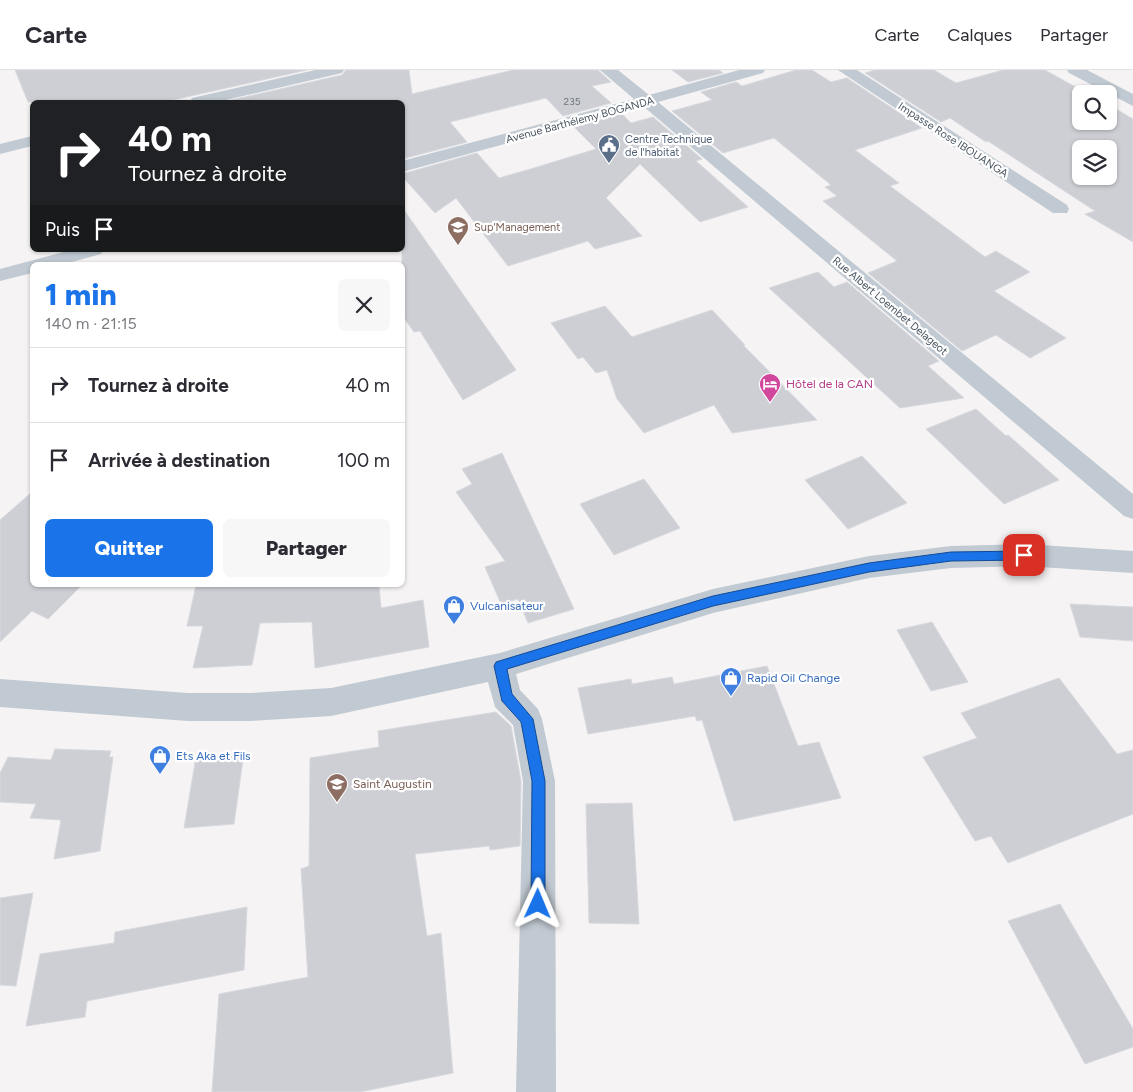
<!DOCTYPE html>
<html lang="fr">
<head>
<meta charset="utf-8">
<style>
  :root { --surface:#fff; --page:#f7f7f7; --text:#2b2b33; --muted:#7c7c81; --line:#e1e1e2; --accent:#1a73e8 }
  body { margin:0; font-family:Figtree,sans-serif; background:var(--page); color:var(--text); height:100vh; display:flex; flex-direction:column; font-size:19px; white-space:nowrap }
  * { box-sizing:border-box; margin:0 }
  p { font-size:16px; color:var(--muted) }
  .icon { flex:none; width:28px; height:28px; fill:none; stroke:currentColor; stroke-width:2; stroke-linecap:round; stroke-linejoin:round }
  .map { position:relative; flex:1; overflow:hidden }
  .details { position:absolute; left:30px; top:192px; width:375px; height:325px; display:flex; flex-direction:column; background:var(--surface); border-radius:8px; box-shadow:0 1px 4px #0004 }
  .details>* { flex:none }
  .banner { position:absolute; left:30px; top:30px; width:375px; height:152px; border-radius:8px; box-shadow:0 1px 4px #0004; background:#202124; color:#fff; overflow:hidden }
  .buttons { position:absolute; left:1072px; top:15px; display:grid; gap:10px }
  .buttons a { display:grid; place-items:center; width:45px; height:45px; border-radius:8px; background:var(--surface); box-shadow:0 1px 4px #0004; font-size:25px }
  .pin { position:absolute; display:grid; place-items:center; width:42px; height:42px; color:#fff; margin:-21px; border-radius:10px; box-shadow:0 2px 8px #0006 }
  .me { position:absolute; width:55px; margin:-28px; rotate:1deg; stroke-linejoin:round; filter:drop-shadow(0 0 4px #0008) }
  .turn { display:flex; align-items:center; gap:18px; height:105px; padding:0 15px; font-size:22px }
  .turn .icon { width:65px; height:65px; stroke-width:2.5 }
  .turn b { display:block; font-size:35px; line-height:42px }
  .then { display:flex; align-items:center; height:48px; padding:0 15px; background:#0003; gap:10px; font-size:19px }
  .round { display:grid; place-items:center; flex:none; width:52px; height:52px; border-radius:8px; background:var(--page) }
  .headline { display:flex; align-items:center; justify-content:space-between; height:85px; padding:0 15px }
  h1 { font-size:30px; font-weight:800; line-height:38px; color:var(--accent) }
  .cta { display:flex; gap:10px; margin-top:auto; padding:10px 15px }
  .cta a { flex:1; height:58px; border-radius:8px; background:var(--accent); color:#fff; font-size:20px; font-weight:800; line-height:58px; text-align:center }
  .cta a+a { background:var(--page); color:var(--text) }
  ul { padding:0; list-style:none }
  li { display:flex; align-items:center; gap:15px; height:75px; padding:0 15px; border-top:1px solid var(--line) }
  li div { flex:1 }
  li b { display:block; font-size:19px }
  li em { font-style:normal }
  header { display:flex; align-items:center; gap:30px; box-sizing:border-box; height:70px; padding:0 25px; background:var(--surface); border-bottom:1px solid var(--line) }
  header strong { font-size:24px }
  nav { display:flex; gap:28px; margin-inline-start:auto; font-size:18px }
  .map>svg:first-child { display:block }
</style>
</head>
<body>
<header>
<strong>Carte</strong>
<nav><a>Carte</a><a>Calques</a><a>Partager</a></nav>
</header>
<div class="map">
<svg width="1133" height="1022" viewBox="0 0 1133 1022">
  <rect width="100%" height="100%" fill="#f5f3f3"/>
  <!-- building -->
  <path fill="#cdcfd5" stroke="#d7d9de" fill-rule="evenodd" d="M15 0H307L164 32H28Z
    M346 0H409L412 24 513 0H598L611 12 592 16 611 33 563 46 546 28 450 52 467 72 402 89V32H223L342 5Z
    M672 0H719L723 3 688 12Z
    M796 0H812L831 12 847 8 922 58 855 80 899 113 890 116 985 187 996 181 1030 202 994 221 1066 268 1030 288 996 265 962 281 868 203 897 191 823 131 837 126 825 117 831 115 774 68 723 83 672 41 712 30 701 22 736 12 742 16Z
    M875 0H934L956 13 1003 0H1045L1088 24H1081V51H1109V35L1133 49V172L1085 144 1095 141 988 71 986 72 950 48 941 52 865 3ZM1081 79H1109V106H1081Z
    M622 44 631 53 653 47 702 89 696 91 748 137 700 152 640 94 606 128 642 166 595 179 588 171 508 196 456 128 435 143 402 106V104L477 83 499 108 534 98 596 79 574 57Z
    M402 137 516 300 463 330 420 261 414 262 402 245Z
    M818 202 834 217 847 212 939 291 928 296 964 328 900 338 769 218Z
    M605 236 632 267 712 240 745 275H743L817 350 732 363 714 335 644 363 617 329 607 300 596 303 583 287 578 289 551 253Z
    M976 339 1006 366 1008 365 1059 410 1004 434 926 359Z
    M502 383 574 539 528 553 518 529 501 534 485 497 505 491 456 422 472 414 462 399Z
    M862 386 907 433 848 459 805 410Z
    M644 409 680 458 614 485 580 434Z
    M32 422V515H82L48 549 32 541 0 572V450Z
    M196 515H379L381 538 423 530 429 577 315 598 312 552 260 553 252 595 193 598 203 556H187Z
    M1070 534 1133 537V571L1080 567Z
    M932 552 968 612 931 621 897 560Z
    M767 596 798 676 819 672 841 728 734 751 702 650 697 651 695 646 588 664 578 618 631 609 632 614 672 607 674 614Z
    M1059 608 1117 684 1133 680V744L1008 793 991 766 975 771 923 687 977 668 961 643Z
    M496 642 511 656 521 711 520 776 490 780 489 776 415 784 427 866 441 863 453 1003 360 1022H212L219 924 308 907 301 799 309 796 310 688 379 677 378 661Z
    M55 679 111 681 109 687H113L100 781 54 789 61 750 30 748 36 734 0 732V703L8 687 51 690Z
    M244 683 234 754 184 758 196 687Z
    M632 733 639 854 589 853 586 734Z
    M33 823 16 916 0 915V828Z
    M1060 834 1133 959V977L1085 994 1008 851Z
    M247 837 244 900 87 931 85 947 26 956 40 884 114 873 115 862Z"/>
  <g fill="none" stroke-linecap="round" stroke-linejoin="round">
    <!-- minor -->
    <path fill="#c1cad2" fill-rule="evenodd" d="M315 0H344L342 3 217 32H190L192 28Z
      M600 0H618L649 25 739 0H765L763 3 658 32 1133 424V449L1124 446 643 36 402 102V91L634 29Z
      M838 0H857L1067 135 1069 139 1067 143H1053Z
      M1067 0H1087L1133 24V36L1069 3Z
      M32 66V76L0 84V74Z
      M71 180H104L101 184 61 195H32V203L0 211V199Z
      M1024 474 1133 481V503L1024 496 951 498 869 508 713 543 516 604 520 620 538 639 542 649 555 711 556 1022H516L523 711 513 655 495 637 488 612 331 646 250 651H188L0 637V609L188 623H250L331 618 500 583 713 519 869 486 951 476Z"/>
  </g>
  <!-- route -->
  <path fill="#1a73e8" stroke="#114b97" d="M1024 481 1029 485 1024 490 951 491 869 502 713 536 507 599 512 624 533 649 545 711V834L543 840 538 842 533 840 531 834 532 711 521 652 502 631 494 596 496 592 713 526 869 493 951 482Z"/>
  <!-- icons -->
  <defs>
    <g id="civic-pin" transform="scale(1.125)"><path d="M0 17L-7.5 6A9.5 9.5 0 1 1 7.5 6Z" fill="#5c6f8a" stroke="#fff"/><path d="M-.6-6.5H3V-4.5H.6V-3L4-1V1h2V6H-6V1h2V-1L-.6-3ZM-1.2 2.5V6h2.4V2.5Z" fill="#fff"/></g>
    <g id="university-pin" transform="scale(1.125)"><path d="M0 17L-7.5 6A9.5 9.5 0 1 1 7.5 6Z" fill="#8d6e63" stroke="#fff"/><path d="M0-5L7-2L0 1L-7-2ZM-4 1L0 2.5L4 1V4Q0 6-4 4Z" fill="#fff"/></g>
    <g id="hotel-pin" transform="scale(1.125)"><path d="M0 17L-7.5 6A9.5 9.5 0 1 1 7.5 6Z" fill="#d1479c" stroke="#fff"/><path d="M-6-4.5h1.5V1H6V5H4.5V3h-9V5H-6ZM-4 0a1.8 1.8 0 1 1 3.6 0ZM.5 0V-2.5h3Q6-2.5 6 0Z" fill="#fff"/></g>
    <g id="shop-pin" transform="scale(1.125)"><path d="M0 17L-7.5 6A9.5 9.5 0 1 1 7.5 6Z" fill="#3f7fe0" stroke="#fff"/><path d="M-5-2.5h2.3a2.7 3.5 0 0 1 5.4 0H5L5.5 6h-11ZM-1.5-2.5h3a1.5 2.3 0 0 0-3 0Z" fill="#fff"/></g>
    <g id="school-pin" transform="scale(1.125)"><path d="M0 17L-7.5 6A9.5 9.5 0 1 1 7.5 6Z" fill="#8d6e63" stroke="#fff"/><path d="M0-5L7-2L0 1L-7-2ZM-4 1L0 2.5L4 1V4Q0 6-4 4Z" fill="#fff"/></g>
  </defs>
  <g fill-rule="evenodd">
    <use href="#civic-pin" x="609" y="75"/>
    <use href="#university-pin" x="458" y="157"/>
    <use href="#hotel-pin" x="770" y="314"/>
    <use href="#shop-pin" x="454" y="536"/>
    <use href="#shop-pin" x="731" y="608"/>
    <use href="#shop-pin" x="160" y="686"/>
    <use href="#school-pin" x="337" y="714"/>
  </g>
  <g text-anchor="middle" dominant-baseline="central" stroke-width="4.5" stroke-linejoin="round" paint-order="stroke">
    <!-- number labels -->
    <g font-size="10" fill="#6b747e">
      <text x="572" y="31">235</text>
    </g>
    <!-- far-street labels -->
    <g font-size="11" fill="#4a5661" stroke="#fff">
      <text transform="translate(580 50) rotate(-15)">Avenue Barthélemy BOGANDA</text>
      <text transform="translate(953 70) rotate(33)">Impasse Rose IBOUANGA</text>
      <text transform="translate(890 236) rotate(40)">Rue Albert Loembet Delageot</text>
    </g>
    <!-- far-service labels -->
    <g font-size="11" fill="#4e5e75" stroke="#fff" text-anchor="start">
      <text x="625" y="69">Centre Technique<tspan x="625" dy="13">de l'habitat</tspan></text>
    </g>
    <!-- far-education labels -->
    <g font-size="11" fill="#785e54" stroke="#fff" text-anchor="start">
      <text x="474" y="157">Sup'Management</text>
    </g>
    <!-- hotel labels -->
    <g font-size="12" fill="#b23c85" stroke="#fff" text-anchor="start">
      <text x="786" y="314">Hôtel de la CAN</text>
    </g>
    <!-- shop labels -->
    <g font-size="12" fill="#366cbe" stroke="#fff" text-anchor="start">
      <text x="470" y="536">Vulcanisateur</text>
      <text x="747" y="608">Rapid Oil Change</text>
      <text x="176" y="686">Ets Aka et Fils</text>
    </g>
    <!-- education labels -->
    <g font-size="12" fill="#785e54" stroke="#fff" text-anchor="start">
      <text x="353" y="714">Saint Augustin</text>
    </g>
  </g>
</svg>
<div class="buttons">
<a><svg class="icon" aria-label="search" viewBox="0 0 24 24"><circle cx="10" cy="10" r="6"/><path d="M15 15l6 6"/></svg></a>
<a><svg class="icon" aria-label="layers" viewBox="0 0 24 24"><path d="M12 4l9 5-9 5-9-5zM3 14l9 5 9-5"/></svg></a>
</div>
<div class="pin" style="left:1024px;top:485px;background:#d93025"><svg class="icon" aria-label="arrive" viewBox="0 0 24 24"><path d="M6 21V4h12l-3 4 3 4H6"/></svg></div>
<svg class="me" style="left:538px;top:834px" viewBox="-20 -20 40 40"><path d="M0-17L14 15 0 8-14 15z" fill="#1a73e8" stroke="#fff" stroke-width="4"/></svg>
<div class="banner">
<div class="turn"><svg class="icon" aria-label="right" viewBox="0 0 24 24"><path d="M7 20v-9h11M14 6l5 5-5 5"/></svg><div><b>40 m</b>Tournez à droite</div></div>
<div class="then">Puis<svg class="icon" aria-label="arrive" viewBox="0 0 24 24"><path d="M6 21V4h12l-3 4 3 4H6"/></svg></div>
</div>
<section class="details">
<div class="headline"><div><h1>1 min</h1><p>140 m · 21:15</p></div><a class="round"><svg class="icon" aria-label="close" viewBox="0 0 24 24"><path d="M6 6l12 12M18 6L6 18"/></svg></a></div>
<ul>
<li><svg class="icon" aria-label="right" viewBox="0 0 24 24"><path d="M7 20v-9h11M14 6l5 5-5 5"/></svg><div><b>Tournez à droite</b></div><em>40 m</em></li>
<li><svg class="icon" aria-label="arrive" viewBox="0 0 24 24"><path d="M6 21V4h12l-3 4 3 4H6"/></svg><div><b>Arrivée à destination</b></div><em>100 m</em></li>
</ul>
<div class="cta"><a>Quitter</a><a>Partager</a></div>
</section>
</div>
</body>
</html>
